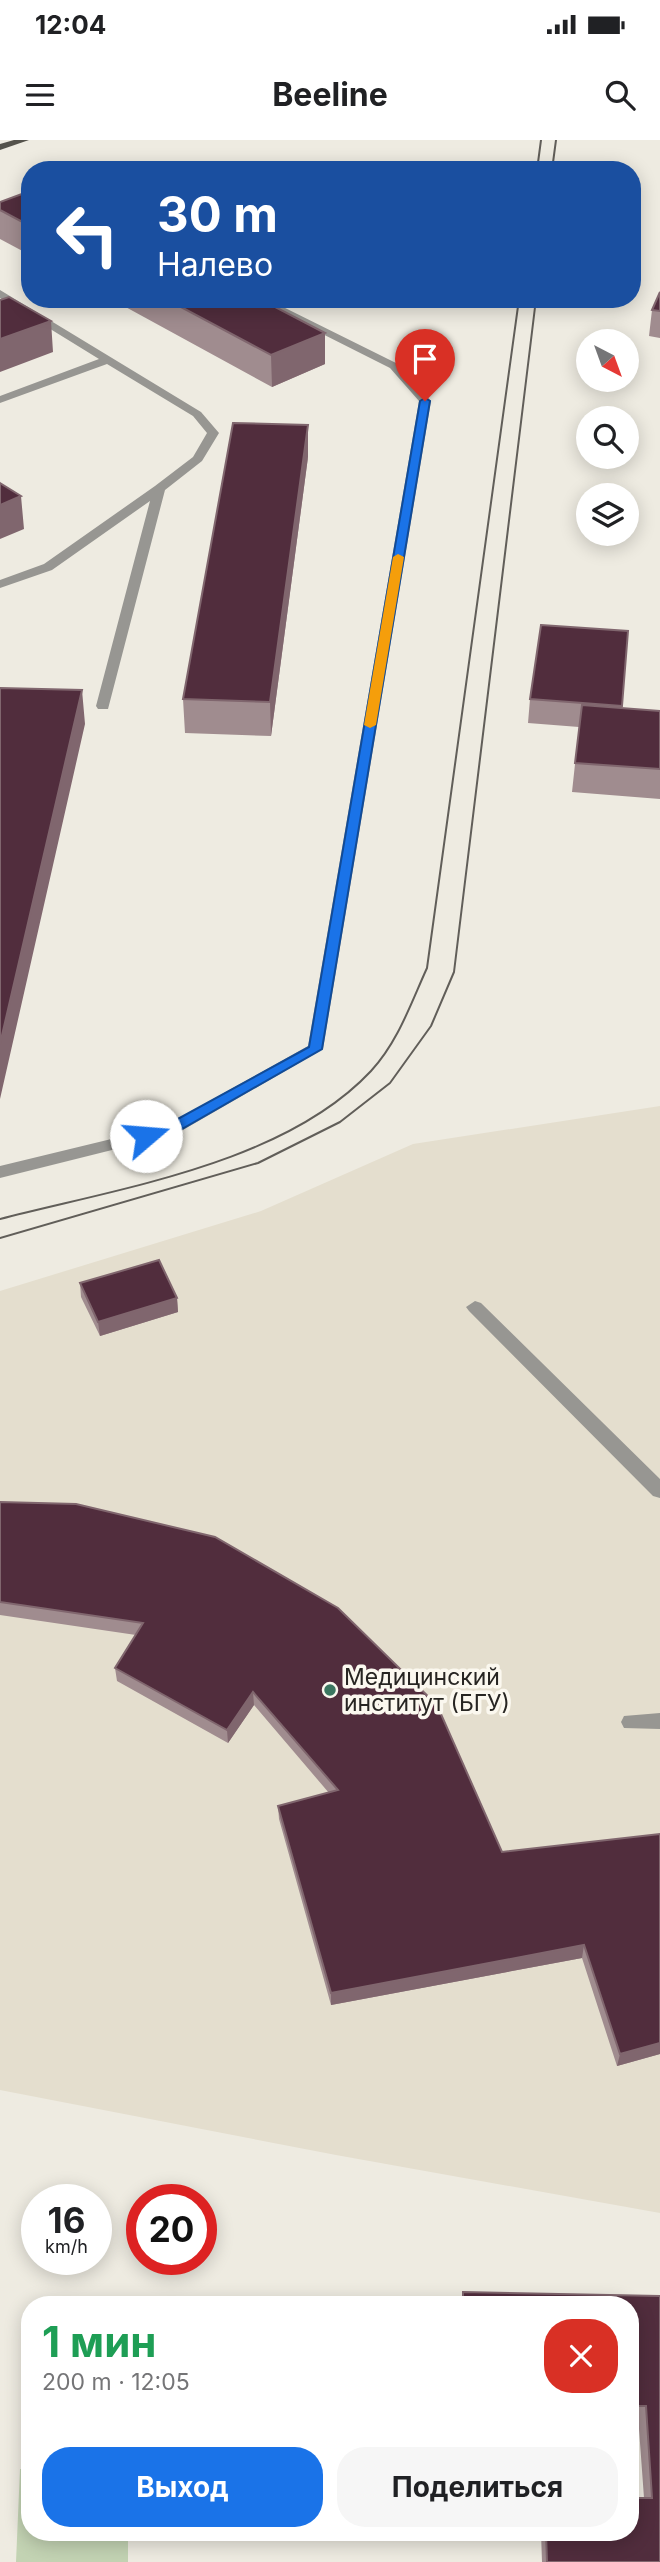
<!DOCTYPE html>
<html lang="ru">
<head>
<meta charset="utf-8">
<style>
  :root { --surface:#fff; --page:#f6f6f6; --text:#202124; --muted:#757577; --accent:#1a73e8 }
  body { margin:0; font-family:Inter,sans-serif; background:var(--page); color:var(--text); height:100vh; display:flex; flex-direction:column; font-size:26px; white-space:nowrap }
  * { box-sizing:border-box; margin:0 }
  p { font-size:23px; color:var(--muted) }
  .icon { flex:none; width:38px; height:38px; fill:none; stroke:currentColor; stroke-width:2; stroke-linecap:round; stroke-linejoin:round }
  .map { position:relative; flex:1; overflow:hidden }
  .details { position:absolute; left:21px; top:2156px; width:618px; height:245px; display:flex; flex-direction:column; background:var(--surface); border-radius:28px; box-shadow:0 4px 18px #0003 }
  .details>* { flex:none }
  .top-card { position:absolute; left:21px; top:21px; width:620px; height:147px; border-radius:28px; box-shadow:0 4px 18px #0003; background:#1a4fa0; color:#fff; overflow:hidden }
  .needle { width:46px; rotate:139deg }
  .controls { position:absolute; left:576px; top:189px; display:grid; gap:14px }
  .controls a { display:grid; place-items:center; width:63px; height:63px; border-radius:50%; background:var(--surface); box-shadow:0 4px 18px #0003; font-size:35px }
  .speed { position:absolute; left:21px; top:2044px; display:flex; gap:14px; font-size:35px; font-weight:700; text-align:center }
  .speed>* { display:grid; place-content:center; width:91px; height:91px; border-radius:50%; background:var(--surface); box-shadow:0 4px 18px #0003; line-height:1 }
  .speed small { font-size:18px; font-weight:400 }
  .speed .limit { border:10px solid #d22; background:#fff; color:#111 }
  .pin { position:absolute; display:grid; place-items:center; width:60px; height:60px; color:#fff; margin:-72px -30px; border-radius:50% 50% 50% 0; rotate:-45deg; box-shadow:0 0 7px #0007 }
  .pin .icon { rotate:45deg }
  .me { position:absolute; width:77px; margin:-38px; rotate:72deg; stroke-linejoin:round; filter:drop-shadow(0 0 5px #0008) }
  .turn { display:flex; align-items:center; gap:24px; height:147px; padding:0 21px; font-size:32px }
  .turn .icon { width:91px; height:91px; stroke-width:2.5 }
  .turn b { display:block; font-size:49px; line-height:60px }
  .round { display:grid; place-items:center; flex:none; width:74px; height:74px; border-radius:28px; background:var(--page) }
  .summary { display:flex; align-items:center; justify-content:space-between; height:119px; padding:0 21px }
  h1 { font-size:42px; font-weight:700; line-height:52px; color:#1e9e55 }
  .button { display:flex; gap:14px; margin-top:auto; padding:14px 21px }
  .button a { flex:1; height:80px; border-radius:28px; background:var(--accent); color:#fff; font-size:28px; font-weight:700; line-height:80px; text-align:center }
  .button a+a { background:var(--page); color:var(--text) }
  .status { display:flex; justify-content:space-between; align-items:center; height:49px; padding:0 35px; background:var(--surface); direction:ltr }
  .status svg { height:19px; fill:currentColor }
  header { display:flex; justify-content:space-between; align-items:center; height:91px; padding:0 21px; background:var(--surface); font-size:32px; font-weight:700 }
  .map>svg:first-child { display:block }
</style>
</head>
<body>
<div class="status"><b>12:04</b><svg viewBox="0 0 49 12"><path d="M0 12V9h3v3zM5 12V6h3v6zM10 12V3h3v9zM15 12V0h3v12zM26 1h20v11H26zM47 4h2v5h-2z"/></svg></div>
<header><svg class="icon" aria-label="menu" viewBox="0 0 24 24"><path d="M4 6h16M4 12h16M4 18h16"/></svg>Beeline<svg class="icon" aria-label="search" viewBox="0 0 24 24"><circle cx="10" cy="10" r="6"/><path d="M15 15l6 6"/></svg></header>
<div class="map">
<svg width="660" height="2422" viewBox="0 0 660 2422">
  <rect width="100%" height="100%" fill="#eeebe1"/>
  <!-- built -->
  <path fill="#e4dece" d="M660 966V2073L336 2015 0 1950V1151L261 1071 413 1004Z"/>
  <!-- green -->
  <path fill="#c3d3b3" d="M20 2329H30V2392H128V2422H16Z"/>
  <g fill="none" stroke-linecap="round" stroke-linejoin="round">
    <!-- service -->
    <path fill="#979692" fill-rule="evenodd" d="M0 150 201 272 219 293 202 321 165 350 108 569H98L96 566 150 361 52 430 0 448V440L44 424 155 346 193 317 207 293 193 276 107 224 0 263V256L99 219 0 158Z
      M253 159H267L398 224 431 261 323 909 176 994 0 1038V1026L165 986 308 906 419 261 390 228Z
      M475 1161 481 1163 660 1339V1358L653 1356 469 1171 466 1167Z
      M660 1573V1589L624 1588 621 1582 624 1576Z"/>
    <!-- primary -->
    <path fill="#54524b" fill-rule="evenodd" d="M14 0H29L0 10V4Z"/>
    <!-- tram -->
    <path stroke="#615e59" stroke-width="2" d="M537 30 541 0
      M552 30 556 0
      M0 1079C119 1048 284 1024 371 931 398 902 411 863 427 828L519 159
      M0 1098 258 1023 340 982 390 943 431 886 454 832 536 159"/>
  </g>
  <!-- wall -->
  <path fill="#a08c8f" d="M30 51V115L0 99V62Z
    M660 152V198L649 196 652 170Z
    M111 159H260L325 193V224L272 247Z
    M308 317 271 596 185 593 183 559Z
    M530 559 622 566 621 568 660 571V659L572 652 579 587 528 583Z
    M80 1143 177 1158 178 1172 100 1196 81 1157Z
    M0 1362 502 1712 660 1694V1914L617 1926 582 1818 331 1865 279 1679 278 1666 329 1653 254 1565 228 1603 117 1541 115 1528 136 1495 0 1475Z
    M463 2152 660 2156V2422H542L541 2392H630L644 2358 639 2289H630V2165H461Z"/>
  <!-- shaded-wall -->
  <path fill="#80666e" d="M51 181 53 212 0 232V199Z
    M325 193V224L272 247 271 215Z
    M308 285V317L271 596 270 562Z
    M21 356 24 389 0 399V365Z
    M82 550 85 584 0 959V904Z
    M177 1158 178 1172 100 1196 98 1182Z
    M253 1552 254 1565 228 1603 227 1590Z
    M584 1805 582 1818 331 1865V1853Z
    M660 1903V1914L617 1926 620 1914Z"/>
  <!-- building -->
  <path fill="#512d3d" stroke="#80666e" stroke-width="2" d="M30 51V86L0 70V62Z
    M660 152V171L652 170Z
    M9 157 51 181 0 199V160Z
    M166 159H260L325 193 271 215Z
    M233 283 308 285 270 562 183 559Z
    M0 343 21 356 0 365Z
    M541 485 628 491 622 566 530 559Z
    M0 548 82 550 0 904Z
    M582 565 660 571V629L575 623Z
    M159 1120 177 1158 98 1182 80 1143Z
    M0 1362 76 1364 215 1397 338 1468 437 1565 502 1712 660 1694V1903L620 1914 584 1805 331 1853 278 1666 338 1650 253 1552 227 1590 115 1528 143 1483 0 1462Z
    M463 2152 660 2156V2422H547L546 2392H630V2358H652L646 2266H630V2165H463Z"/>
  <!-- route -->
  <path fill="#1a73e8" stroke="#114b97" stroke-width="2" d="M425 258 430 261 322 909 175 993 140 999V992L165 986 309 907 420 261Z"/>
  <!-- slow -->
  <path fill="#f59e0b" d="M398 414 404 417 376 585 370 588 364 585 393 417Z"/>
  <!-- markers -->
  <circle fill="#3b7660" stroke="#fbf8ef" stroke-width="2.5" cx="330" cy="1550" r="7"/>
  <g text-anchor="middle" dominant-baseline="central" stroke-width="7" stroke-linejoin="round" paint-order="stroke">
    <!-- poi labels -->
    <g font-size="23" fill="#272522" stroke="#fbf8ef" text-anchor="start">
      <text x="344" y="1537">Медицинский<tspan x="344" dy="26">институт (БГУ)</tspan></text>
    </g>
  </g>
</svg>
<div class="controls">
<a><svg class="needle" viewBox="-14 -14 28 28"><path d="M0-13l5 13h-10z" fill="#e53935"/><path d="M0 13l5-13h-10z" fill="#757577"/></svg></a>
<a><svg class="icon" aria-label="search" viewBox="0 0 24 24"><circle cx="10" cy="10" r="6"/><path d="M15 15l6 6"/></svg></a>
<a><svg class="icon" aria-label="layers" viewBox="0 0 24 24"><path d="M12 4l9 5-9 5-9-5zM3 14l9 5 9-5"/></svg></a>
</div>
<div class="speed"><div>16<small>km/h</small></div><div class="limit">20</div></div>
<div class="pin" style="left:425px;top:261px;background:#d93025"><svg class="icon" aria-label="arrive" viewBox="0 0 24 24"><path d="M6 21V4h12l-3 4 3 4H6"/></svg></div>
<svg class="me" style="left:146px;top:996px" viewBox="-20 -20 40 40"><circle r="19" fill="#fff"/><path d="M0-13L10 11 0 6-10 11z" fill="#1a73e8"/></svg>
<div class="top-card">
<div class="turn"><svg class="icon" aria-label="left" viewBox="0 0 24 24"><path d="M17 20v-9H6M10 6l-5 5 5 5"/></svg><div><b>30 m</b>Налево</div></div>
</div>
<section class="details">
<div class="summary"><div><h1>1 мин</h1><p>200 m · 12:05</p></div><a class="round" style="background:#d93025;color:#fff"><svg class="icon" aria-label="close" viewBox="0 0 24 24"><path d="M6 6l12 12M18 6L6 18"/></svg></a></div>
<div class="button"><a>Выход</a><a>Поделиться</a></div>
</section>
</div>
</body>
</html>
